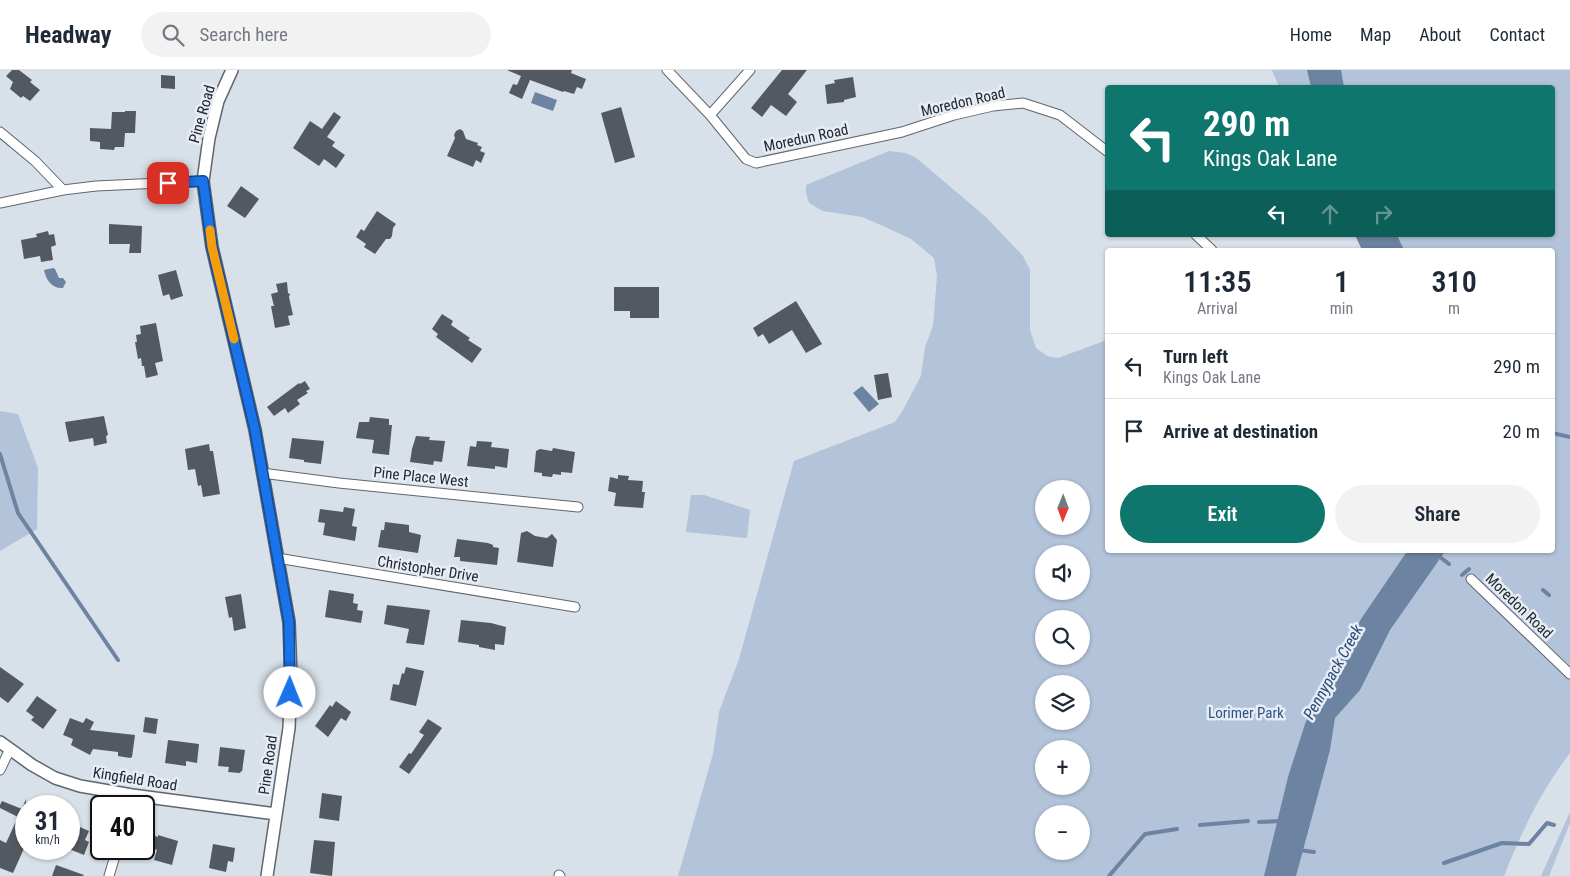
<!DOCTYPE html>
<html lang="en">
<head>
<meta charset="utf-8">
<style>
  :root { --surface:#fff; --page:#f2f2f3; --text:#1f2937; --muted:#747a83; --line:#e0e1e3; --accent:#0f766e }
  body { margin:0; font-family:"Roboto Condensed",sans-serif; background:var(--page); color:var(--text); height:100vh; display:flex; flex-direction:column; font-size:19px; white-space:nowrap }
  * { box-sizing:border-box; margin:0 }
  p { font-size:16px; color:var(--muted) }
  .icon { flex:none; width:28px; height:28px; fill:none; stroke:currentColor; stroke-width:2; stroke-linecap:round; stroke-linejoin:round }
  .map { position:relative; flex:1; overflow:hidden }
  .sheet { position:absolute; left:1105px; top:178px; width:450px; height:305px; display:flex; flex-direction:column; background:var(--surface); border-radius:5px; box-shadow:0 1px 4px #0004 }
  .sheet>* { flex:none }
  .top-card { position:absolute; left:1105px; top:15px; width:450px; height:152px; border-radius:5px; box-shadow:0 1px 4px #0004; background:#0f766e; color:#fff; overflow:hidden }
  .needle { width:32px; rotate:181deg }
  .buttons { position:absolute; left:1035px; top:410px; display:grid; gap:10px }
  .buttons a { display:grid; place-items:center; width:55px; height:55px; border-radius:50%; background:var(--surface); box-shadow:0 1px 4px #0004; font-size:25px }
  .speed { position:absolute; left:15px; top:725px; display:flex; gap:10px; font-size:25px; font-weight:700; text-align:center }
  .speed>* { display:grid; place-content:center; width:65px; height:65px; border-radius:50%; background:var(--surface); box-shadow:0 1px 4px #0004; line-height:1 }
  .speed small { font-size:12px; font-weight:400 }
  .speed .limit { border:2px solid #111; border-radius:8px; background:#fff; color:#111 }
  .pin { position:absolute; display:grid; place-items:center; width:42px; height:42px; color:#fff; margin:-21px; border-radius:10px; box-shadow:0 2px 8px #0006 }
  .me { position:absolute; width:55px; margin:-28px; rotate:1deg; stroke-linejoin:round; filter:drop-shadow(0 0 4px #0008) }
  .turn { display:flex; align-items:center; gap:18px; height:105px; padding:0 15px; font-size:22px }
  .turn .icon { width:65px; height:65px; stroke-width:2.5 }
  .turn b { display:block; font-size:35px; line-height:42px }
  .lanes { display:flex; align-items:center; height:48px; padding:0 15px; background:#0003; justify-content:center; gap:25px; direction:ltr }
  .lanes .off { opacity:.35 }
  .eta { display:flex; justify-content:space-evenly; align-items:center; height:85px; text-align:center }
  .eta b { font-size:30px; font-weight:600; line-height:35px }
  .button { display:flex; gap:10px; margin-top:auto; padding:10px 15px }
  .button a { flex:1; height:58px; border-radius:30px; background:var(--accent); color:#fff; font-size:20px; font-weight:600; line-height:58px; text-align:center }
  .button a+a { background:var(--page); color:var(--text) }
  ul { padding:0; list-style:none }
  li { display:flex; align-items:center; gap:15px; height:65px; padding:0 15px; border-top:1px solid var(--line) }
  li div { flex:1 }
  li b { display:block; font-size:19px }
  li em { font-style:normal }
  header { display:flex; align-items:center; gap:30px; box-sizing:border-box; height:70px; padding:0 25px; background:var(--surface); border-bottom:1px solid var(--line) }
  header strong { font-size:24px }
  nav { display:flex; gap:28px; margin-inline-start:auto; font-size:18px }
  .search { width:350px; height:45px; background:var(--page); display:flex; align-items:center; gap:12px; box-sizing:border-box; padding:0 18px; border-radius:28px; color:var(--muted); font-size:19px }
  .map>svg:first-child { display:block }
</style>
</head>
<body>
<header>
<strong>Headway</strong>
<div class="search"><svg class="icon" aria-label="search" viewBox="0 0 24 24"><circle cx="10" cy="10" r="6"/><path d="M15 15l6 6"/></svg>Search here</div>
<nav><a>Home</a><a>Map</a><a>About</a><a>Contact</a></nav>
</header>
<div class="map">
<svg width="1570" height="806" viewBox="0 0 1570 806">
  <rect width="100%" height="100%" fill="#d8e0e9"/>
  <!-- green -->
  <path fill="#b2c3da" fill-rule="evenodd" d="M1272 0H1570V683C1542 719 1521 763 1504 806H678L713 684 719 642 739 589 794 391 895 352 903 340 921 306 925 277 933 256 937 206 934 188 911 169 883 156 862 147 823 141 809 133 806 123V115L889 81 905 83 915 87 986 147 1023 186 1030 200V260L1036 278 1047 286 1058 288 1107 270 1108 480H1552V180H1364L1356 165H1552V18L1279 17ZM1044 419H1081V456H1044ZM1044 484H1081V521H1044ZM1044 549H1081V586H1044ZM1044 614H1081V651H1044ZM1044 679H1081V716H1044ZM1044 744H1081V781H1044Z
    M0 341 18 344 38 398 37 459 0 481Z
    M691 425H704L750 440 747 468 686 462Z
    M1570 742V753L1549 806H1541Z"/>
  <!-- water -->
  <path fill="#6c83a1" d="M1307 0H1341L1344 17H1311Z
    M535 22 557 30 553 41 531 33Z
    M1355 165H1397L1404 180H1362Z
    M53 198 55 199 59 208H63L66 212 63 218C52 219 46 210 44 200Z
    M862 316 879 334 869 342 853 323Z
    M1408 480H1446L1390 560 1360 620 1335 648 1330 680 1296 806H1264L1288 707 1305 654 1314 633 1330 611 1361 549Z"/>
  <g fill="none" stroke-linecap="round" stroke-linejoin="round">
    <!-- stream -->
    <path stroke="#6c83a1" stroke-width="4" d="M1552 363 1570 367
      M0 384 18 443 118 590
      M1431 480 1449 494
      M1462 505 1469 499
      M1543 520 1549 525
      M1259 752 1280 751
      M1200 755 1248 751
      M1299 780 1314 782
      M1444 793 1502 773 1529 774 1547 753 1554 755
      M1109 806 1145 764 1177 759"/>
  </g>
  <!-- building -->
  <path fill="#535961" d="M12 0H19L32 10 30 12 40 20 30 31 23 26 21 28 10 19 13 12 6 6Z
    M507 0H572L571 3 586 9 582 19 577 17 574 24 564 21 563 22 530 10 522 29 509 23 513 14 517 15 521 6Z
    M782 0H807L788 24 797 32 786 46 771 35 762 47 751 38Z
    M161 5 175 6V19L161 18Z
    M853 7 856 27 844 30V32L827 34 825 15 835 13 834 10Z
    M621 37 635 87 615 93 601 43Z
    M125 41H136L135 63H125L124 77H115L114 80 100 79V72L90 71V58L111 59 112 42H125Z
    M334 42 341 47 327 67 335 72 332 76 345 85 336 98 324 89 319 96 293 78 310 51 322 59Z
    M460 59 463 61 466 69 478 73 477 75 482 77 480 81 485 83 481 93 476 90 473 97 447 86 455 68 454 65 456 61Z
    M241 116 259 129 245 148 227 136Z
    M377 141 396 154 393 158 392 166 390 169H386L375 184 364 177 366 174 356 167 361 159 364 161Z
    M109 154 142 156 141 183H129L130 174H109Z
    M48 161 49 165 54 164 56 175 51 177 53 190 41 192 40 186 24 189 21 170 37 167 36 164Z
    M176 200 183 226 171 230 169 224 163 226 158 205Z
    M287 212 288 223 290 224 289 227 293 245 288 246 290 255 275 258 271 236H274L271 224 278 222 276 214Z
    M614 217H659V248H630V241H614Z
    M796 231 822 274 806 283 792 260 769 274 763 264 758 267 753 258Z
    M442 244 453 251 451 255 470 268 468 270 482 279 472 293 436 267 438 264 432 259Z
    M156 253 163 291 155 293 158 305 146 308 144 296H142L141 288 138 289 135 272H137L136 265 141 264 140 256Z
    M888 303 892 327 878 330 874 305Z
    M305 311 310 319 306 321 308 323 297 330 300 334 288 343 285 338 274 346 267 337 299 313 300 314Z
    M104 346 108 365 106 366 107 373 94 376 93 368 69 372 65 352Z
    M370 347 389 349V355H392L389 385 372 383 374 370 356 368 359 352H369Z
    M416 366 430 367 429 370 445 371 442 392 434 391 433 395 410 392 412 379Z
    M292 368 324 371 321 394 304 392V390L289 388Z
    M477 371 492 372 491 377 509 379 507 398 495 396V399L467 396 470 376 476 377Z
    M209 374 210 381H213L220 424 203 427 201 415 198 416 195 399 188 400 185 379Z
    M553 378 575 382 572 403 561 402V405L553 404 552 407 542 406V403L534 402 536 381 540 379 552 381Z
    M618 405 629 406 628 410 643 411 642 422H645L643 438 614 436 616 423 608 421 610 407 618 409Z
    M344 437 355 439 352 456 357 457 355 471 323 465 325 453 318 452 320 439 343 442Z
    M385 452 409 455V462L421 465 418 483 378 477 381 460H384Z
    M527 461 535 466 547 468 552 464 557 470 553 497 517 492 521 463Z
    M457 469 488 473 493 475V477L499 478 497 495 460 491V487H454Z
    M329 520 354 524 353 533 358 534 357 540 363 541 361 553 325 547Z
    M241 524 246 558 234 561 232 547 229 548 225 527Z
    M387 535 430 540 424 575 406 573 409 559 384 554Z
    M461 550 491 553 506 557 504 575 495 574V580L479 577V575L458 572Z
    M0 597 24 614 8 633 0 627Z
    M406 597 424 601 416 636 390 630 393 614 399 615 402 603 404 604Z
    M37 626 57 640 43 659 31 650 34 647 26 641Z
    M336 631 351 642 346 651 341 648 328 667 315 656 330 635 332 637Z
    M145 647 158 649 156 664 143 662Z
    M70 648 83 653 86 648 94 652 90 660 135 665 132 687 130 688 118 686V682L93 679 90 685 71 675 73 669 63 665Z
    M428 649 442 658 409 704 399 697 409 683 411 684 424 665 419 662Z
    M168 670 199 674 197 693 186 691V696L165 693Z
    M220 677 245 680 242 702 241 701 240 703 228 702 229 697 218 696Z
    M322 723 342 726 339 751 319 748Z
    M26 729V774L13 803 0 798V770L6 773 18 747 0 738V735L2 731 22 739Z
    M71 753 89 761 85 770 89 772 84 785 69 779V760Z
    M158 765 178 771 172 795 154 790 157 780 152 778 155 766 158 767Z
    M314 770 335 772 332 806 310 803Z
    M213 774 235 778 233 792 228 791 226 802 209 798Z
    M56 795 84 805 83 806H52Z"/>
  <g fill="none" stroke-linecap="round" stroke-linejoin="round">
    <!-- minor casing -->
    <g stroke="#5f666e" stroke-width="11">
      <path id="minor" d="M667 0 710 45 746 89 756 93 902 62 954 45 993 36 1023 33 1060 45 1108 82
        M710 45 750 0
        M0 62 35 91 63 120 0 133
        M63 120 96 116 203 111
        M1196 165 1212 180
        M262 403 339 413 578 437
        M277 488 575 537
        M1471 509 1570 604
        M0 700 10 679
        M129 736 132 725
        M559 805 560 806
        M109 806 117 779"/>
    </g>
    <!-- tertiary casing -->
    <g stroke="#5f666e" stroke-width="14">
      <path id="tertiary" d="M232 0 218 31 209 68 203 111 212 177 255 360 289 552 291 606 289 658 267 806
        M0 672 32 695 55 708 80 716 132 725 276 744"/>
    </g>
    <!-- minor -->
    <use href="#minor" stroke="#fff" stroke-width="9"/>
    <!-- tertiary -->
    <use href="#tertiary" stroke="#fff" stroke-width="11"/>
  </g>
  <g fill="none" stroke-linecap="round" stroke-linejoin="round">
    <!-- route casing -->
    <g stroke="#114b97" stroke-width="12">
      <path id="route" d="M168 113 203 111 212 177 255 360 289 552 290 623"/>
    </g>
    <!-- route -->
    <use href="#route" stroke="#1a73e8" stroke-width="9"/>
    <!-- slow -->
    <path stroke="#f59e0b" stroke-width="9" d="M210 160 212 177 234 269"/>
  </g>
  <g text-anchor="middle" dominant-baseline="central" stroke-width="5" stroke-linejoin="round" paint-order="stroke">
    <!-- street labels -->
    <g font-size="15" fill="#24262a" stroke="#e6edf6">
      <text transform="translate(963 32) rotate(-13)">Moredon Road</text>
      <text transform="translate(202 44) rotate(-74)">Pine Road</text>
      <text transform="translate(806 68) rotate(-12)">Moredun Road</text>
      <text transform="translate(421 407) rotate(6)">Pine Place West</text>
      <text transform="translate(428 499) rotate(9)">Christopher Drive</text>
      <text transform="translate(1519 536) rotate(44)">Moredon Road</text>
      <text transform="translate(268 695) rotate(-82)">Pine Road</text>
      <text transform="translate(135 709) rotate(9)">Kingfield Road</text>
    </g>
    <!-- park labels -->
    <g font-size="15" fill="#325481" stroke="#e6edf6">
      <text x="1246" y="643">Lorimer Park</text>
    </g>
    <!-- water labels -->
    <g font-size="16" font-style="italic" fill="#2a4c78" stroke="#e6edf6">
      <text transform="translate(1333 602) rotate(-61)">Pennypack Creek</text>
    </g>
  </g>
</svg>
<div class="buttons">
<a><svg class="needle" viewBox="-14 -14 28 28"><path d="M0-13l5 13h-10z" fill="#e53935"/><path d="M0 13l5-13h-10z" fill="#747a83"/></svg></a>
<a><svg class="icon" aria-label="sound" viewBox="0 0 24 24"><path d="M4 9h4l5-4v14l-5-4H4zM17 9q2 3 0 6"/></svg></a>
<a><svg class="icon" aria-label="search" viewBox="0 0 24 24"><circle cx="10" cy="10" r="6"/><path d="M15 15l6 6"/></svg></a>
<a><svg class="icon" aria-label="layers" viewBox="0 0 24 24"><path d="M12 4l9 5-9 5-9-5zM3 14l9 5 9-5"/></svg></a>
<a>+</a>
<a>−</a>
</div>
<div class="speed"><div>31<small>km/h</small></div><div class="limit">40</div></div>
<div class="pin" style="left:168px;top:113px;background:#d93025"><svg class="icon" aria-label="arrive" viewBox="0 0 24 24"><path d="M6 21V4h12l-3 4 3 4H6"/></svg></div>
<svg class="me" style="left:290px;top:623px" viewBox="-20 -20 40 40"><circle r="19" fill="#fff"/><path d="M0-13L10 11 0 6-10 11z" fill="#1a73e8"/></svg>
<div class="top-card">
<div class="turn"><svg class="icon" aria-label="left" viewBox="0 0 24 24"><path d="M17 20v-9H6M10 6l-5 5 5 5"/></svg><div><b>290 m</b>Kings Oak Lane</div></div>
<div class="lanes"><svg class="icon" aria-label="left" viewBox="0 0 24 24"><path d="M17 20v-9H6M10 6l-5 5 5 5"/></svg><svg class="icon off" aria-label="ahead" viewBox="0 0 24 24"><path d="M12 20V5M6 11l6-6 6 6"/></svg><svg class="icon off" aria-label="right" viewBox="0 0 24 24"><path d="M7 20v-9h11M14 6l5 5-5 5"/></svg></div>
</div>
<section class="sheet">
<div class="eta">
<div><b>11:35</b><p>Arrival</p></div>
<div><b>1</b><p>min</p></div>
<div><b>310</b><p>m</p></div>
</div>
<ul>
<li><svg class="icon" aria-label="left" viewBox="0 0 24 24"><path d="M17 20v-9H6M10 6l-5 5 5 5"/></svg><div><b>Turn left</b><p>Kings Oak Lane</p></div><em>290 m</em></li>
<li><svg class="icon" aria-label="arrive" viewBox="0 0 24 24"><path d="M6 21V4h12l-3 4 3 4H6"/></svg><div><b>Arrive at destination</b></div><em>20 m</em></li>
</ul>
<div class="button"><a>Exit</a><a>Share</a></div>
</section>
</div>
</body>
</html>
